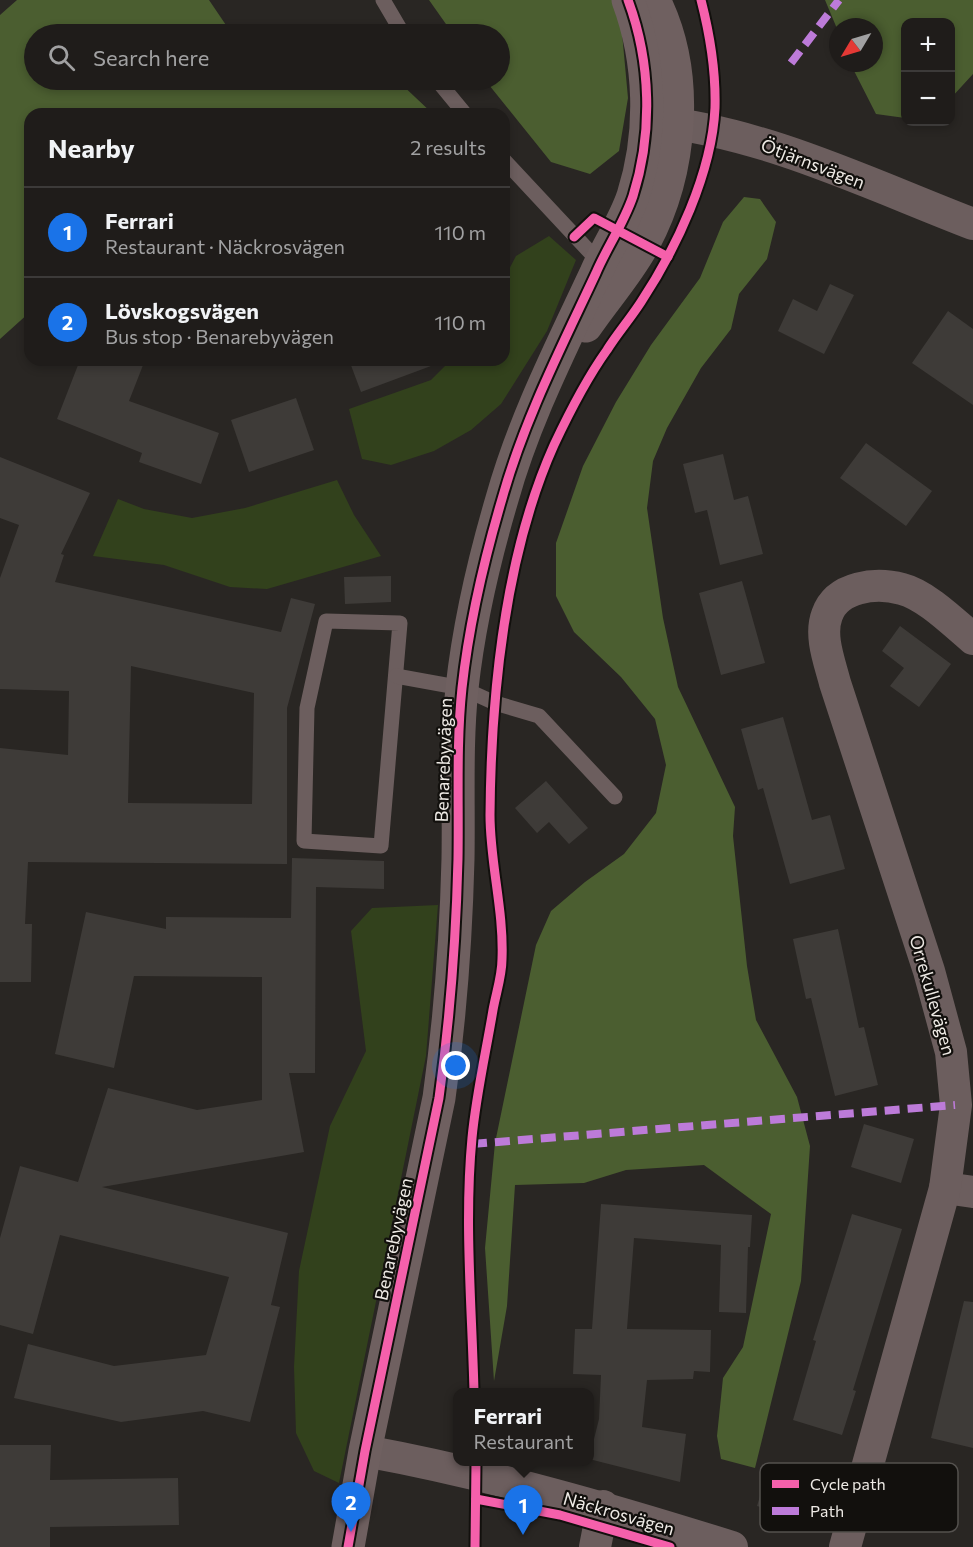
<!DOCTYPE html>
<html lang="en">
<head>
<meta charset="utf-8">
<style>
  :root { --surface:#1f1c1a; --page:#2c2927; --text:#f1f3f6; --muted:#a1a1a2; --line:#3c3a39; --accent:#1a73e8 }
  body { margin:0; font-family:Commissioner,sans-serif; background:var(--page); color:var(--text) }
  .controls { position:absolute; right:18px; top:18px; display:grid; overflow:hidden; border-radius:12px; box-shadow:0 3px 9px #0003 }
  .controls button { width:54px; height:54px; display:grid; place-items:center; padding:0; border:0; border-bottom:2px solid var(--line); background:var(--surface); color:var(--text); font:30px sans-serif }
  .compass { position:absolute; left:829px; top:18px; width:54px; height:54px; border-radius:50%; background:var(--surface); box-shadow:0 3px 9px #0003; rotate:232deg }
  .you { position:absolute; left:456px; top:1066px; width:21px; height:21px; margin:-15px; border:4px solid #fff; border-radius:50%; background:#1a73e8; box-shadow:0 0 0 9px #1a73e833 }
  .badge { display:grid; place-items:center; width:39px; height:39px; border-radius:50%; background:var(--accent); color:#fff; font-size:20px; font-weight:700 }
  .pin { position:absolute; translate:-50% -50px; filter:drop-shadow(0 2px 3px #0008) }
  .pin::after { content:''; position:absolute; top:32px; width:21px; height:18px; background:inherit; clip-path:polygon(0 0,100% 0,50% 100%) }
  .popup { position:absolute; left:453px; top:1388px; width:141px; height:78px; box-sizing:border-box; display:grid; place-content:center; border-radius:12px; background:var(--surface); filter:drop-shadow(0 2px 4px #0005); font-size:20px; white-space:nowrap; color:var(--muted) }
  .popup b { font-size:22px; color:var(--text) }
  .popup::after { content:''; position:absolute; left:50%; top:100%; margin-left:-12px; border:12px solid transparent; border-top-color:var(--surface) }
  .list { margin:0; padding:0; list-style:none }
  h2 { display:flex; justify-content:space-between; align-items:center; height:78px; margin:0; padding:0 24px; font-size:26px }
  h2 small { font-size:20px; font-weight:400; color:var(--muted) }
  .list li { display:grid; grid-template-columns:39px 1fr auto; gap:18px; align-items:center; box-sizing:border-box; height:90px; padding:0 24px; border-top:2px solid var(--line) }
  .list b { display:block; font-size:22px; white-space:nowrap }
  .list p { margin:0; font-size:20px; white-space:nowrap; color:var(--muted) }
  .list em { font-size:20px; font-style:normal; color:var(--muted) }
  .icon { flex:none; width:33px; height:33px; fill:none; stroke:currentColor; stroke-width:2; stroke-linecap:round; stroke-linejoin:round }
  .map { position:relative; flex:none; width:973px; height:1547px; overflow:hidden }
  .search { position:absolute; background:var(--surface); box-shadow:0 3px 9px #0003; left:24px; top:24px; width:486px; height:66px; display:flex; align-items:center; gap:15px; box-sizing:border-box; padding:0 21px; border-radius:33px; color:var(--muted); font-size:22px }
  .panel { position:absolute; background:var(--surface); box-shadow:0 3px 9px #0003; left:24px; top:108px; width:486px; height:258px; border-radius:18px }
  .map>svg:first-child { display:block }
</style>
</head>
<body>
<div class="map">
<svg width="973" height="1547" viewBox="0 0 973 1547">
  <rect width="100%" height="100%" fill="#292623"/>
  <!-- green -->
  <g fill="#32411c">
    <path d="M549 236 576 260 547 331 501 404 471 430 434 451 391 465 362 459 349 409 431 380 451 360H504V279L516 256Z"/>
    <path d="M337 480 354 515 381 556 267 589 230 587 164 565 93 556 118 499 144 509 192 518 245 508Z"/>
    <path d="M438 905 426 1056 339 1483 314 1471 296 1433 294 1367 299 1271 330 1126 366 1051 351 931 372 908Z"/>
  </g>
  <!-- forest -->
  <g fill="#4b5e30">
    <path d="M17 0H209L230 31 236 34H34V80H397L433 114H30V312L0 339V15Z"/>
    <path d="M429 0H619L628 98 619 151 590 174 551 162 485 80H500V34H453Z"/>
    <path d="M825 0H973V74L951 98 950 22H906L905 118 876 114 850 63H874V27H838V31Z"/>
    <path d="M744 197 760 199 776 222 767 259 739 294 731 329 701 368 667 428 653 461 647 508 663 618 678 687 735 807 733 836 747 966 756 1020 797 1097 810 1146 801 1281 755 1468 721 1459 717 1436 723 1378 743 1347 771 1214 704 1165 626 1170 584 1183 515 1185 507 1306 494 1381 485 1248 495 1143 536 945 551 911 585 882 624 854 656 813 666 765 655 719 621 677 574 632 556 596V543L583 466 616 402 651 345 700 278 723 222Z"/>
  </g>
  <!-- building -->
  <g fill="#3e3b38" fill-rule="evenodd">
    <path d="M830 284 854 295 824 354 778 331 793 299 817 311Z"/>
    <path d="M948 311 973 329V405L912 363Z"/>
    <path d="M80 360H145L129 401 219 433 201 484 139 462 142 453 57 419Z"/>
    <path d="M349 360H438L439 363 361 392Z"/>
    <path d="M296 398 314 450 249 472 231 420Z"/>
    <path d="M866 443 932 491 906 526 840 478Z"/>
    <path d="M723 454 734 500 748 496 763 554 720 565 707 510 695 513 683 464Z"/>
    <path d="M0 457 90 493 61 554 64 555 55 582 281 632 291 598 315 604 287 708V864L28 862 25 924H32L31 982H0V748L68 755 69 691 0 689V578L19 525 0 518ZM131 666 254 693 252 804 128 803Z"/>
    <path d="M391 576V602L345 604 344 577Z"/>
    <path d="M742 581 765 663 721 675 699 593Z"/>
    <path d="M900 626 951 664 919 707 890 686 904 668 882 651Z"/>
    <path d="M783 717 812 820 830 815 845 869 790 884 763 788 758 790 741 729Z"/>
    <path d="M546 781 588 828 569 844 549 822 537 833 515 808Z"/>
    <path d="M292 858 384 861V889L316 887 315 1073H289L304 1152 102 1187 288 1233 271 1305 280 1307 250 1422 203 1411 121 1422 14 1398 28 1344 114 1366 206 1355 229 1277 60 1235 33 1334 0 1325V1238L20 1166 78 1182 108 1088 197 1110 262 1100V977L134 976 114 1068 55 1054 86 912 166 929V917L291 918Z"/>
    <path d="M838 929 859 1028 864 1027 878 1085 835 1096 811 998 806 999 793 939Z"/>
    <path d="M864 1124 914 1139 901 1183 851 1167Z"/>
    <path d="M601 1204 752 1215 750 1247H748L746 1313 719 1312 721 1245 634 1238 627 1329 711 1330 710 1372 694 1371 693 1379 647 1380 642 1427 686 1434 680 1482 589 1459 599 1419 601 1375 573 1374 575 1329H592Z"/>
    <path d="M852 1214 902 1229 853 1390 856 1391 842 1435 793 1420 816 1341 813 1340Z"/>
    <path d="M964 1301 973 1302V1448L931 1438Z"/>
    <path d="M0 1445H51L50 1480 178 1478 179 1525 50 1527V1547H0Z"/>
    <path d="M770 1463 820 1478 807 1521 757 1506Z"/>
  </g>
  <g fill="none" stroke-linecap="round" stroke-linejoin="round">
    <!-- lane -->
    <g stroke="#6c5e5e" stroke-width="15">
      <path d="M383 0 403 34"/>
      <path d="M437 80 465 114"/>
      <path d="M504 160 602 265"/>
      <path d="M326 621 400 623 381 846 304 841 307 708Z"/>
      <path d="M396 676 462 688 495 703 539 716 615 797"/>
    </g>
    <!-- street -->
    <g stroke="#6c5e5e" stroke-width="32">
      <path d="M652 121C764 132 869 184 973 224"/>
      <path d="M945 1188 973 1192"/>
      <path d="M365 1451C490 1474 611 1509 732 1547"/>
      <path d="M595 1547 603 1506"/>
      <path d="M845 1547 945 1188 956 1105 951 1052 929 971 835 683C830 663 819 636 827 615 837 586 876 582 902 589 926 595 954 623 973 639"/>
    </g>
    <!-- secondary -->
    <g stroke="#6f6060" stroke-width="33">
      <path d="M586 326C605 298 628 273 644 243 682 172 691 74 654 0"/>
      <path d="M348 1547 365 1451 439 1098C450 1019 456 939 458 859 459 802 456 745 462 688 469 624 484 560 502 499 524 420 562 346 596 273 607 247 624 223 633 196 653 133 651 62 628 0"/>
    </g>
    <!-- quiet -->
    <g stroke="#bd7bd9" stroke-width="8" stroke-dasharray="15 8" stroke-linecap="butt">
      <path d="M791 63 839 0"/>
      <path d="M472 1144 955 1105"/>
    </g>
    <defs>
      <g id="cycleway">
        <path d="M574 237 594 218 668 257"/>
        <path d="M474 1392C472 1308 464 1222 472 1138 476 1095 486 1052 493 1010 496 993 502 976 502 959 504 911 490 863 490 815 491 696 505 554 554 445 569 413 587 378 607 350 617 334 630 319 641 302 676 249 712 173 715 108 716 71 710 35 701 0"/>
        <path d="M476 1499 560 1515 670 1547"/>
        <path d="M348 1547 365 1451 439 1098C450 1019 456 939 458 859 459 802 456 745 462 688 469 624 484 560 502 499 524 420 562 346 596 273 607 247 624 223 633 196 653 133 651 62 628 0"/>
        <path d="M475 1547 476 1462"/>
      </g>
    </defs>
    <!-- cycleway casing -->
    <use href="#cycleway" stroke="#12100d" stroke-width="13"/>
    <!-- cycleway -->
    <use href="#cycleway" stroke="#f560ab" stroke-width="9"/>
  </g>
  <g text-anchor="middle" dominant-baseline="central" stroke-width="4.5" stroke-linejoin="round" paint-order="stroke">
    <!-- street labels -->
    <g font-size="18" fill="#eeeae5" stroke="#12100d">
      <text transform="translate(813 163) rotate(21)">Ötjärnsvägen</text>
      <text transform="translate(443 760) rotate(-88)">Benarebyvägen</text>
      <text transform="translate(933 995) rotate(74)">Orrekullevägen</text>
      <text transform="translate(393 1239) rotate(-78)">Benarebyvägen</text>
      <text transform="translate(619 1513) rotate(16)">Näckrosvägen</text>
    </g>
  </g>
  <!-- legend -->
  <rect x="760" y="1463" width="198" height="69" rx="9" fill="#12100d" stroke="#54514e" stroke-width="1.5"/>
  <rect x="772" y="1480" width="27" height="8" fill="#f560ab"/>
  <rect x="772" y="1507" width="27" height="8" fill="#bd7bd9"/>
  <g font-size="16" fill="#eeeae5">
    <text x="810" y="1490">Cycle path</text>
    <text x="810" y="1517">Path</text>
  </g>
</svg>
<div class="controls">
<button>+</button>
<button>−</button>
</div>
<svg class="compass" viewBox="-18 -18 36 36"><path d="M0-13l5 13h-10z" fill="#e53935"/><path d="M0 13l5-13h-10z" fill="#a1a1a2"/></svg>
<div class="you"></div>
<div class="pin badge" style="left:523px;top:1535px">1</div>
<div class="popup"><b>Ferrari</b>Restaurant</div>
<div class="pin badge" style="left:351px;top:1532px">2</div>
<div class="search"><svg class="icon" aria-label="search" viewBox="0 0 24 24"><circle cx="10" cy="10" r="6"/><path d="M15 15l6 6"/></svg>Search here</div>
<section class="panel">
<h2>Nearby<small>2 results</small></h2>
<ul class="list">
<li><span class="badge">1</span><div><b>Ferrari</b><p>Restaurant · Näckrosvägen</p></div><em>110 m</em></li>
<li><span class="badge">2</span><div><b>Lövskogsvägen</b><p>Bus stop · Benarebyvägen</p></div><em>110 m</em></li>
</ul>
</section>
</div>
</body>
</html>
